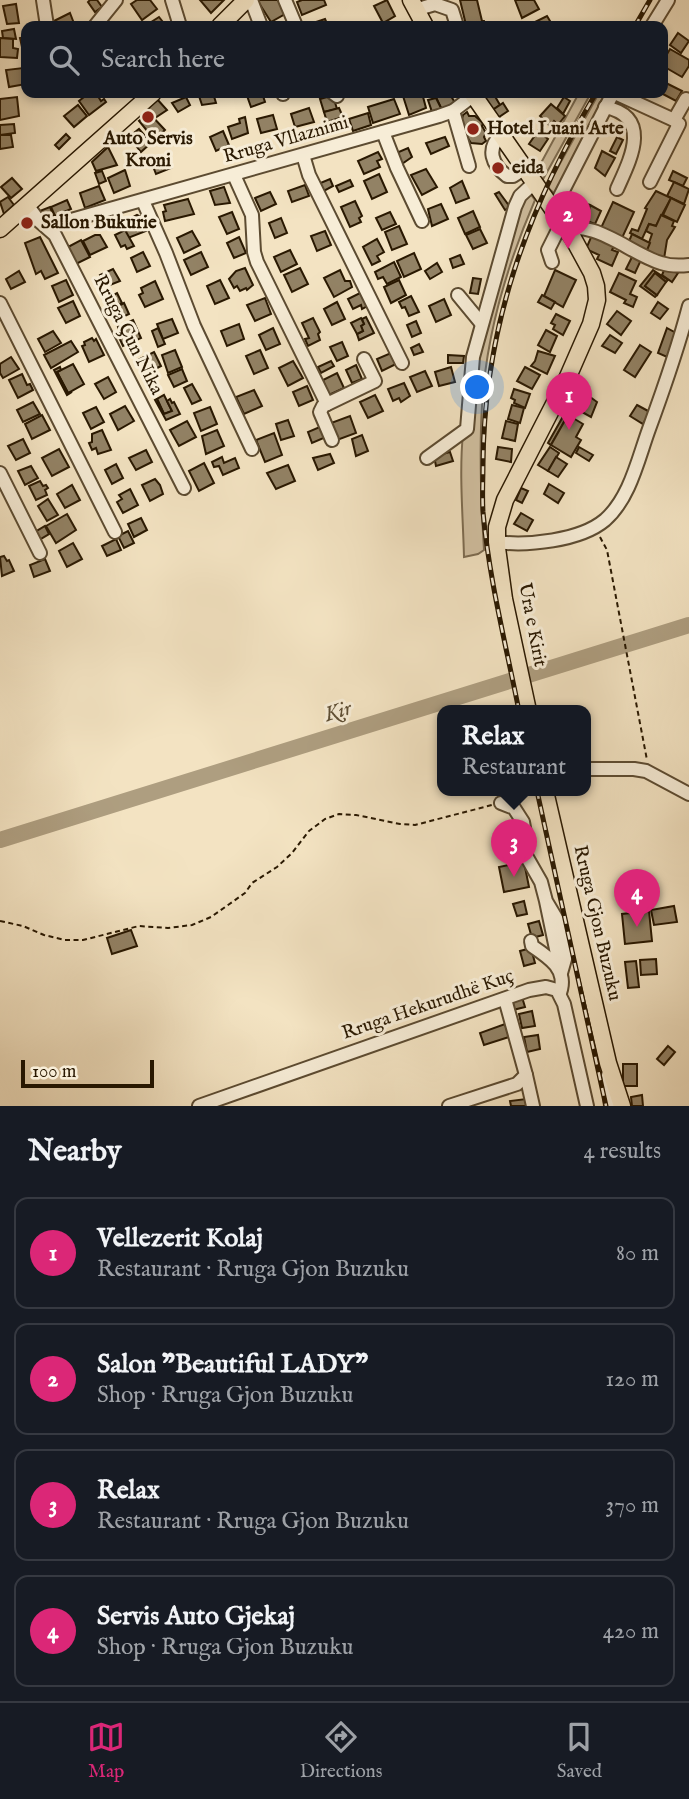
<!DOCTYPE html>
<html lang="en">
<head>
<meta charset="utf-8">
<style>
  :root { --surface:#171b24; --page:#242831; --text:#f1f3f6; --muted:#9ea1a6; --line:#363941; --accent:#db2777 }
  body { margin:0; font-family:"IM FELL English",serif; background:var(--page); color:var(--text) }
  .scale { position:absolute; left:21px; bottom:18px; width:133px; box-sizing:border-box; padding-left:7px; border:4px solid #291801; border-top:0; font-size:19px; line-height:24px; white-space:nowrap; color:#291801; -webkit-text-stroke:5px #f7edd7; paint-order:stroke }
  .you { position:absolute; left:478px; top:388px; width:24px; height:24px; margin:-18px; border:5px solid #fff; border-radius:50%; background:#1a73e8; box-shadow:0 0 0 10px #1a73e833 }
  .badge { display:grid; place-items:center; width:46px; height:46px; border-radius:50%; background:var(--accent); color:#fff; font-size:23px; font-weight:700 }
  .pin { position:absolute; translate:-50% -58px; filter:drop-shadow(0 2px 4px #0008) }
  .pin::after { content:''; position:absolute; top:37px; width:24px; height:21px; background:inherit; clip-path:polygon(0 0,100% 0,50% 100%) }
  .popup { position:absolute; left:437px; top:705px; width:154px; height:91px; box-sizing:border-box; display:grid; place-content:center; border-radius:14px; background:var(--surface); filter:drop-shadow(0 2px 5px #0005); font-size:23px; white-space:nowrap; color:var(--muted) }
  .popup b { font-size:26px; color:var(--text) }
  .popup::after { content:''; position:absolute; left:50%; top:100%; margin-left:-14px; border:14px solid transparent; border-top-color:var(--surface) }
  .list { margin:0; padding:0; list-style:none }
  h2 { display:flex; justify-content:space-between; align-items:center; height:91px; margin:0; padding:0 28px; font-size:30px }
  h2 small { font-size:23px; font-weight:400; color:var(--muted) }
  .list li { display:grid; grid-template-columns:46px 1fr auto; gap:21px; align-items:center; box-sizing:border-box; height:112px; margin:0 14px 14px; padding:0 14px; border:2px solid var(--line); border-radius:14px }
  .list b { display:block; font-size:26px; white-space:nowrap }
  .list p { margin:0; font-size:23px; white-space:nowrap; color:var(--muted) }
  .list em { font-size:23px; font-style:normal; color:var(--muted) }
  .icon { flex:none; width:38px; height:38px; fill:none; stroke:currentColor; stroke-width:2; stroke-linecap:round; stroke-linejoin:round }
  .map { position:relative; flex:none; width:689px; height:1106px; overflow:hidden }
  .search { position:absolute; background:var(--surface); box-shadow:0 4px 10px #0003; left:21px; right:21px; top:21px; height:77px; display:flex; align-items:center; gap:18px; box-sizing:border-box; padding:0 24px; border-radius:14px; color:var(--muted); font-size:26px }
  .sheet { height:595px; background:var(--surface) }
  nav { display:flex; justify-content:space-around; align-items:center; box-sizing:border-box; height:98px; border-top:2px solid var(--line); background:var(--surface); font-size:19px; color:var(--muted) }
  nav a { display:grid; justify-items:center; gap:4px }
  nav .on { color:var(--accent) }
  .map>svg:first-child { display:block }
</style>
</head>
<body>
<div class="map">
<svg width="689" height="1106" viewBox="0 0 689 1106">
  <rect width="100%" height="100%" fill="#f3e3c2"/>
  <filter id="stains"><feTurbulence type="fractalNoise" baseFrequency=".00286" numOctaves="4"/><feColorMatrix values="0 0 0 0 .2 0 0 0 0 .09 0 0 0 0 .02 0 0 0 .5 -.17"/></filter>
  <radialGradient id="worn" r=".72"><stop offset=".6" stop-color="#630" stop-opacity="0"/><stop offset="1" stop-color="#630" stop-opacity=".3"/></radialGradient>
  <!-- green -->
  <g fill="#d1c0a1" stroke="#7d6c51" stroke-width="2">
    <path d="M579 93H591L542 181 535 174Z"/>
    <path d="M599 93H609L555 194 547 187Z"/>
    <path d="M528 191 535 200C507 265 486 336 482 406 479 454 481 502 484 550L478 554 464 557C463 516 459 474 463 433 473 351 496 267 528 191Z"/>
  </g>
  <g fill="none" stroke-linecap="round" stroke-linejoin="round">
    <!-- river -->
    <path stroke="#ae9e80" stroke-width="16" d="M0 840 689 625"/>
  </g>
  <!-- building -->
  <g fill="#928265" stroke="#291801" stroke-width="2">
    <path d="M90 0H97L102 7 95 12 88 2Z"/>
    <path d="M137 0H150L157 9 142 20 131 4Z"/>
    <path d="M200 0H224L211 13Z"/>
    <path d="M257 0H278L285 14 271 22Z"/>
    <path d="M302 0H324L326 5 302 15 297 2Z"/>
    <path d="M387 0 395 16 383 23 374 6Z"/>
    <path d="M460 0H477L482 21H484L485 26 466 25Z"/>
    <path d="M515 0H534L539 9 522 18Z"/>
    <path d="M16 4 19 23 7 24 3 6Z"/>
    <path d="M70 13 75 26 56 24 54 21Z"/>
    <path d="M547 16 553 26H537L535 22Z"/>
    <path d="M159 17 166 26H145Z"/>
    <path d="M325 19 328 26H307V25Z"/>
    <path d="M14 29 16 39 3 38 2 31Z"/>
    <path d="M678 33 689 41 681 53 670 45Z"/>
    <path d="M26 37V55L24 56 20 38Z"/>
    <path d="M0 38 13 39V48L18 49 17 58 0 57Z"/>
    <path d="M670 49 689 60V66L682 77 663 66V61Z"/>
    <path d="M23 68 26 84 9 87 6 70Z"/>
    <path d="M666 83 682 91 676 101 661 93H663Z"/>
    <path d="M89 93H96L101 101 104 99 106 102 89 115 79 101Z"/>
    <path d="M198 93H213L216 103 202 105Z"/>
    <path d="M246 93H262L265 102 251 107Z"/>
    <path d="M413 93H422L426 108 409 115 403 96Z"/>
    <path d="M434 93H449L454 101 452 107 443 112Z"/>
    <path d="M480 93H493L500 105 491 111Z"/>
    <path d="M17 97 19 116 0 120V99Z"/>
    <path d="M186 97 190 105 178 112 172 103Z"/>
    <path d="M327 97 334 99 337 109 324 112 320 99Z"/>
    <path d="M564 97 570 101 563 114 557 108Z"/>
    <path d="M436 98 443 112 433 115 428 100Z"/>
    <path d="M157 99 167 110 155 118 146 108Z"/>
    <path d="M394 99 400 114 373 123 368 107Z"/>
    <path d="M503 103 508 111 496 119 491 111Z"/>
    <path d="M551 104 565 116 558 125 554 121 550 126 540 116Z"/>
    <path d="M78 105 87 116 74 127 64 116Z"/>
    <path d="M309 108 314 122 295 127 291 114Z"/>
    <path d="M339 108 343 117 327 122 324 112Z"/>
    <path d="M467 112 469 116H475L483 123 482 126 486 133 484 137 486 141 482 144 471 143 460 126 463 115Z"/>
    <path d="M149 113 165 130 157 137 155 135 152 137 139 121Z"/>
    <path d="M368 113 371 125 353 131 349 119Z"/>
    <path d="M273 115 277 129 261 133 257 119Z"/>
    <path d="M245 117 248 133 232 139 228 127 240 123 239 119Z"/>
    <path d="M14 124 15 133 0 135V125Z"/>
    <path d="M139 129 151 143 141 152 129 137Z"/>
    <path d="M223 131 229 145 216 151 210 137Z"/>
    <path d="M538 131 548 139 540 151 529 144Z"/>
    <path d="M66 134 70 138 59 149 55 145Z"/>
    <path d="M0 135H11L13 147 0 149Z"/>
    <path d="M445 137 449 146 431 154 426 143Z"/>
    <path d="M617 137 623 140 616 154 610 151Z"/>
    <path d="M108 147 117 165 96 171 92 162Z"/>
    <path d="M408 148 412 157 399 166 394 154Z"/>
    <path d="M602 151 615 158 605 176 595 168Z"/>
    <path d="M378 152 382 159 377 161 380 167 364 174 358 161Z"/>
    <path d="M166 156 171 168 156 174 151 161Z"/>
    <path d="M426 169 437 187 422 195 411 175Z"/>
    <path d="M125 170 130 186 114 193 108 178Z"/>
    <path d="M102 171 106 181 99 184 95 173Z"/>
    <path d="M673 171 687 178 683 186 669 180Z"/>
    <path d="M379 174 387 192 372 199 364 181Z"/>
    <path d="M12 178 22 189 11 198 1 187Z"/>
    <path d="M330 179 333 186 322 192 318 184Z"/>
    <path d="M350 180 353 186 339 192 336 186Z"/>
    <path d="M462 181 469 198 456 203 450 188Z"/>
    <path d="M674 182 689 189 684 204 667 196Z"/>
    <path d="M305 185 309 196 292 202 288 191Z"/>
    <path d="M99 186 105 200 85 208 80 193Z"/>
    <path d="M224 187 230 203 215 205 210 191Z"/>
    <path d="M656 191 671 198 656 226 649 224 642 239 630 233 632 229 638 231 647 209 645 208Z"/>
    <path d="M270 192 276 204 261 211 255 198Z"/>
    <path d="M499 192 510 207 505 210 495 194Z"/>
    <path d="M8 197 14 205 4 214 0 202Z"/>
    <path d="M569 197 590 205 588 213 583 211 580 217 564 210Z"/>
    <path d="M671 198 685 205 677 222 663 215Z"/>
    <path d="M188 199 194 214 165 221 163 212 166 211 164 205Z"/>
    <path d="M67 200 71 209 55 216 51 207Z"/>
    <path d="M355 201 362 216 359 218 361 222 350 227 341 207Z"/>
    <path d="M613 202 634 212 622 238 601 228Z"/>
    <path d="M441 204 448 219 432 226 428 209Z"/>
    <path d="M590 205 601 211 595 224 587 221Z"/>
    <path d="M50 207 56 223 41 221 37 212Z"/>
    <path d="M473 211 480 227 465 234 458 218Z"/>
    <path d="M232 212 239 229 227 234 219 217Z"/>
    <path d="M390 212 396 224 382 230 376 218Z"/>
    <path d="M137 215 141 217 146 231 128 238 122 223Z"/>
    <path d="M661 215 674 221 672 226 675 227 667 240 664 259 645 254 652 234 646 231 649 224 656 226Z"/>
    <path d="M281 218 287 233 275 238 269 223Z"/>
    <path d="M399 226 407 244 392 250 385 232Z"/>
    <path d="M480 229 487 243 473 249 466 235Z"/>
    <path d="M125 230 134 246 127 249 125 245 121 247 115 235Z"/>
    <path d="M192 231 200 245 184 253 177 238Z"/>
    <path d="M325 231 331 245 317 251 311 236Z"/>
    <path d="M632 234 650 243 645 255 627 246Z"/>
    <path d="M95 235H100L107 247 90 255 83 241Z"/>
    <path d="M592 235 614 246 612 250 618 252 612 266 597 259 599 255 586 249Z"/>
    <path d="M40 237 58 273 45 279 41 271 36 274 25 243Z"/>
    <path d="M239 237 246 253 234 258 227 243Z"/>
    <path d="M377 239 384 252 377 256 380 261 372 265 363 247Z"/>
    <path d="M81 240 90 257 76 264 68 247Z"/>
    <path d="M290 250 297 264 281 272 274 257Z"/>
    <path d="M143 252 150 266 137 272 131 258Z"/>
    <path d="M201 252 208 267 191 275 184 260Z"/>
    <path d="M414 253 421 269 404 277 397 261Z"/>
    <path d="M460 255 464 264 453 268 450 259Z"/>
    <path d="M633 255 641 260 635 273 626 269Z"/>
    <path d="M394 262 401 277 387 284 383 277 378 279 375 272Z"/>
    <path d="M437 263 442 272 430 279 425 271Z"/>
    <path d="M245 268 253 285 247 290 246 288 240 291 237 286 234 288 229 279 236 271Z"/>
    <path d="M300 268 308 284 292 292 284 275Z"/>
    <path d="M665 268 678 273 672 282 662 275Z"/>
    <path d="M113 269 120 281 105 287 100 275Z"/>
    <path d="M340 270 345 281H350L352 287 334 297 324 278Z"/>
    <path d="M555 270 576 280 563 307 544 296Z"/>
    <path d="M653 270 668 280 666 282 655 273 645 286 657 295 655 297 640 286Z"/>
    <path d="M19 271 25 282 11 289 6 279Z"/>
    <path d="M619 273 636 281 630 294 637 297 633 307 624 303 626 300 610 292Z"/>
    <path d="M655 273 666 282 657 295 645 286Z"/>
    <path d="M473 278 481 279 478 294 470 293Z"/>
    <path d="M66 280 73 295 59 302 52 286Z"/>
    <path d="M220 280 229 298 215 304 207 286Z"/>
    <path d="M399 280 406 295 391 303 384 287Z"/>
    <path d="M155 281 163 299 145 307 139 295 143 293 141 288Z"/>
    <path d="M364 291 371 304 362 309 361 305 353 309 348 299Z"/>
    <path d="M117 293 122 303 109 310 104 300Z"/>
    <path d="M542 295 555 302 551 309 538 302Z"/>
    <path d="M411 296 419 312 409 316 405 307 402 308 399 302Z"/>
    <path d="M265 298 271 314 255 321 247 305Z"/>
    <path d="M444 299 451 315 436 322 429 306Z"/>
    <path d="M73 301 80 316 66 323 58 308Z"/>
    <path d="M337 302 345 319 332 325 324 309Z"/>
    <path d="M658 302 668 309 660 319 651 313Z"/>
    <path d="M124 303 129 314 114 321 109 311Z"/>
    <path d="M617 311 631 321 621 335 607 324Z"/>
    <path d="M556 314 570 321 563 335 553 329 555 325 551 323Z"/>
    <path d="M366 317 374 333 359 340 357 334 363 331 361 326 364 324 362 319Z"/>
    <path d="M313 318 320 332 318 334 320 340 308 346 305 339 309 338 302 323Z"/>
    <path d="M361 318 364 324 361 326 363 331 357 334 351 323Z"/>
    <path d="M172 319 178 333 163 339 157 324Z"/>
    <path d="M133 320 141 338 123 346 117 333 120 332 118 327Z"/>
    <path d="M416 321 421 333 412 337 407 325Z"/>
    <path d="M239 324 244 339 227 346 221 331Z"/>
    <path d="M158 328 165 344 158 347 152 331Z"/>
    <path d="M273 328 280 344 266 350 259 335Z"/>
    <path d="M667 328 676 333 667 357 658 353Z"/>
    <path d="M546 330 557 336 550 352 538 345Z"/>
    <path d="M53 331 61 343 45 352 38 339Z"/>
    <path d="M610 335 622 343 615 353 602 346Z"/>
    <path d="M92 338 94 341 96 339 104 355 89 362 82 346 85 345 84 342Z"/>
    <path d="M71 341 78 352 51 368 44 355Z"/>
    <path d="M342 342 348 356 337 361 330 347Z"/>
    <path d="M419 344 423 352 414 355 411 348Z"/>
    <path d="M640 345 651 352 635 377 624 370Z"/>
    <path d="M175 350 182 367 168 373 162 355Z"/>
    <path d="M260 350 268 368 254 374 246 356Z"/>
    <path d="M538 351 555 356 547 374 531 366 535 361Z"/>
    <path d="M154 352 161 366 146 374 138 360Z"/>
    <path d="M391 353 396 364 382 371 377 359Z"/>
    <path d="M448 355 464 356 463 363H448Z"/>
    <path d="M11 357 19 369 3 378 0 373V364Z"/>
    <path d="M293 361 303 378 288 386 279 368Z"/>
    <path d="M331 361 334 366 321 373 318 367Z"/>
    <path d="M73 364 84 384 68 393 57 372Z"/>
    <path d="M356 365 362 379 352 383 346 370Z"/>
    <path d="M60 367 61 370 57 372 68 393 72 392 67 395 54 370Z"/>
    <path d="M451 367 455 382 439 386 435 372Z"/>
    <path d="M525 367 540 375 532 389 517 381Z"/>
    <path d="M182 369 187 381 174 387 168 375Z"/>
    <path d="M425 371 432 386 417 392 410 377Z"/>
    <path d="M337 373 344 388 329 395 323 380Z"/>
    <path d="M22 374 27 385 30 384 33 390 18 398 9 380Z"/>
    <path d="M108 377 116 392 104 399 95 384Z"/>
    <path d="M404 383 410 396 401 402 399 398 393 401 388 389Z"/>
    <path d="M192 384 201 400 192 404 184 388Z"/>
    <path d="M307 386 313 400 299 406 293 392Z"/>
    <path d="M514 389 530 394 525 408 514 403 515 400 511 398Z"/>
    <path d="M254 390 262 406 244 414 236 397Z"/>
    <path d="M582 391 597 402 591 417 571 406Z"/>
    <path d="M164 395 172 411 164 414 157 399Z"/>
    <path d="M375 395 383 411 368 418 360 402Z"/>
    <path d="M157 399 164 414 172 411 167 401 170 399 172 403 174 402 180 414 166 420 155 400Z"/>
    <path d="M33 402 40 414 23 422 17 410Z"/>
    <path d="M512 405 524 408 520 423 508 419Z"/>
    <path d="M637 405 650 412 643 424 630 416Z"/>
    <path d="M125 406 134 421 118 430 110 414Z"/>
    <path d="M96 407 104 422 91 429 83 413Z"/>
    <path d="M210 407 217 424 201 431 194 413Z"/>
    <path d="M565 413 568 415 551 445 548 443Z"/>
    <path d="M42 415 50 430 32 439 25 424Z"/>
    <path d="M568 415 583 424 576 437 581 440 571 457 551 445Z"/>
    <path d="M350 416 356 433 337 440 331 423Z"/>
    <path d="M288 420 294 436 281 440 276 424Z"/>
    <path d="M187 421 196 437 179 446 170 430Z"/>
    <path d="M506 421 518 424 515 441 502 438Z"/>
    <path d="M322 426 326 437 312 443 308 432Z"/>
    <path d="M102 430 111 450 98 454 96 448 92 450 89 443 92 442V434Z"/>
    <path d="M217 430 224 446 206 454 202 436Z"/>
    <path d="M274 433 282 455 265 462 256 440Z"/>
    <path d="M362 435 368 451 356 456 352 439Z"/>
    <path d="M23 439 30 453 16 460 8 446Z"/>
    <path d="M498 447 512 449 511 462 496 459Z"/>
    <path d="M550 447 559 453 548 471 538 465Z"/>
    <path d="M579 447 593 455 589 461 576 453Z"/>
    <path d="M59 449 69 467 52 476 42 458Z"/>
    <path d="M146 450 152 462 136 470 129 458Z"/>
    <path d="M450 452 453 461 436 466 434 456Z"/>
    <path d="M330 454 334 463 318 470 313 458Z"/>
    <path d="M222 457 224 463 235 458 239 468 223 475 219 466 214 467 212 462Z"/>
    <path d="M556 457 567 464 558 477 548 471Z"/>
    <path d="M204 463 214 483 199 491 189 471Z"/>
    <path d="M116 464 123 478 112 484 105 470Z"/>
    <path d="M288 465 295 481 276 489 267 473Z"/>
    <path d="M31 466 38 478 25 485 18 471Z"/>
    <path d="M155 479 160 485 163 494 150 501 142 485Z"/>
    <path d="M40 481 43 486 46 485 48 488 45 490 47 495 36 500 29 486Z"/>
    <path d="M549 484 564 493 558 503 544 494Z"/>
    <path d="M72 485 80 500 65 508 57 494Z"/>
    <path d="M521 488 528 491 522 503 516 500Z"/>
    <path d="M130 489 138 505 123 513 117 502 122 499 119 495Z"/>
    <path d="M48 499 58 515 47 521 38 506Z"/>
    <path d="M521 513 533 520 527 531 514 524Z"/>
    <path d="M67 514 76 530 56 543 46 526Z"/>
    <path d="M141 518 147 530 134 537 128 524Z"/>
    <path d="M45 526 49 534 39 540 35 532Z"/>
    <path d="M128 531 134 543 124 548 118 536Z"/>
    <path d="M116 539 121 550 107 556 102 546Z"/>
    <path d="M73 543 82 559 67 567 59 551Z"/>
    <path d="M4 556 7 561 9 560 14 571 2 576 0 557Z"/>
    <path d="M45 559 50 571 34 577 30 565Z"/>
    <path d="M524 862 529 887 504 892 499 867Z"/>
    <path d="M524 901 527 914 517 916 513 904Z"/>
    <path d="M674 906 677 922 654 925 651 910Z"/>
    <path d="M649 911 652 941 625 944 622 914Z"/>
    <path d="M539 921 543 935 532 938 528 924Z"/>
    <path d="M131 930 137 946 112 954 107 938Z"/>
    <path d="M531 948 535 963 524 966 520 951Z"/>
    <path d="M656 959 657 974 641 975 640 960Z"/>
    <path d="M636 961 639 987 628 988 625 962Z"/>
    <path d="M522 997 525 1007 513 1010 510 1001Z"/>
    <path d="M532 1011 535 1026 522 1028 519 1014Z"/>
    <path d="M505 1024 509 1037 484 1045 480 1033Z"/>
    <path d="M538 1035 540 1049 527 1052 524 1037Z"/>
    <path d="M668 1046 675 1052 664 1065 657 1059Z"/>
    <rect x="623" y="1064" width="14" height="22"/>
    <path d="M642 1095 643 1106H632L631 1097Z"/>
    <path d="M526 1099 527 1106H511L510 1101Z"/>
  </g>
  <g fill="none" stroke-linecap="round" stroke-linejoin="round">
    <defs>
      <g id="minor">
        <path d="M43 0 47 26"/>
        <path d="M172 0 180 26"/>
        <path d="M251 0 261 26"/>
        <path d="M285 0 296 26"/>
        <path d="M415 10 435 4 452 10 457 26"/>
        <path d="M95 26 116 0"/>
        <path d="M652 26 668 0"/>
        <path d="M283 93V94"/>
        <path d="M333 93 337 96"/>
        <path d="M615 93 674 120 679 124 650 182"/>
        <path d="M605 107C653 117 630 160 617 189"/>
        <path d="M453 111 469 166"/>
        <path d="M674 120 686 99"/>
        <path d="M383 132 397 168 422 221"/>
        <path d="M501 135C486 149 492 165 507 176H513L524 169"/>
        <path d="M303 155 309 175 402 363"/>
        <path d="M234 175 252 215 254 252 257 262 327 404"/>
        <path d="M143 201 166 253 194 326 252 449"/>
        <path d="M28 206 39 221 55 235 184 488"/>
        <path d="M553 210 613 93"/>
        <path d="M49 229 57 224 439 116 453 111 474 95"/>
        <path d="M552 262 548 250 557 232C593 216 628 253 661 263 670 266 680 266 689 265"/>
        <path d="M458 295 481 323"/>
        <path d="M0 303 115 532"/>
        <path d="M332 440 320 412 323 406 375 381 364 359"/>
        <path d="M427 458 467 429 473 357 515 207 520 196 534 183"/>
        <path d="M0 473 40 553"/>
        <path d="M496 542C527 546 580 541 605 520 630 498 638 459 649 429 664 388 678 348 689 306"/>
        <path d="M586 769H634L646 771 689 794"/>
        <path d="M501 803 514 808 523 822 526 839 525 854 541 882 546 901 565 933 567 952 561 973 546 901"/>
        <path d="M531 941 532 946C550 958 568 970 560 993"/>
        <path d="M526 1075 533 1106"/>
        <path d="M608 1075 611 1106"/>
        <path d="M199 1106 529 990 546 987 557 990 564 1004 587 1106"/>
        <path d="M449 1106 517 1084 526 1075 505 999"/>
      </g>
      <g id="major">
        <path d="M411 0 425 26"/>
        <path d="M220 26 246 0"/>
        <path d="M472 93 573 238 592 273 596 286 597 300 591 324 567 379 505 500 497 527V548L504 599 528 711"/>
        <path d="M0 229 153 93"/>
        <path d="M545 791 608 1063 622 1106"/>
      </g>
    </defs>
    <!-- minor casing -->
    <use href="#minor" stroke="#5c4b31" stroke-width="16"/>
    <!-- major casing -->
    <use href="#major" stroke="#291801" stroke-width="19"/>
    <!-- path -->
    <g stroke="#291801" stroke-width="2" stroke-dasharray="5 3.5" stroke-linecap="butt">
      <path d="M600 537 607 550 647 760"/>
      <path d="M0 921 23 926 44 935 65 940H83L139 926 168 928 192 925 211 917 245 893 252 883 277 867 292 853 309 831 325 819 339 814 356 815 400 824 415 825 492 805"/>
    </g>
    <!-- minor -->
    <use href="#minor" stroke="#f7edd7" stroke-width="12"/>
    <!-- major -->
    <use href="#major" stroke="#f3e3c2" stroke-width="16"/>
    <defs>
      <g id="rail">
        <path d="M635 26 650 0"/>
        <path d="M519 711C506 645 489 579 483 512 482 496 483 480 483 464 484 327 527 210 596 93"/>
        <path d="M537 791 606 1106"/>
      </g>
    </defs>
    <!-- rail casing -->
    <use href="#rail" stroke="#291801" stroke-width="5"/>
    <!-- rail -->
    <use href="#rail" stroke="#f7edd7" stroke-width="2.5" stroke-dasharray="8" stroke-linecap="butt"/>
  </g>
  <!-- markers -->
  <g fill="#8f2418" stroke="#f7edd7" stroke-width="2.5">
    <circle cx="148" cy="117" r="7"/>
    <circle cx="473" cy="129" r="7"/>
    <circle cx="498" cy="168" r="7"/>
    <circle cx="27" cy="223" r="7"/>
  </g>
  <g text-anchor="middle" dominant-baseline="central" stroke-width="6" stroke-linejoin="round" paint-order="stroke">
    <!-- poi labels -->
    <g font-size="19" font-weight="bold" fill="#291801" stroke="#f7edd7" text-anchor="start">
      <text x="487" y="129">Hotel Luani Arte</text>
      <text x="148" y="139" text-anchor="middle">Auto Servis<tspan x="148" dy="22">Kroni</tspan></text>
      <text x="512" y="168">eida</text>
      <text x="41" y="223">Sallon Bukurie</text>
    </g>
    <!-- street labels -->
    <g font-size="19" fill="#291801" stroke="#f7edd7">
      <text transform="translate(286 140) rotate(-16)">Rruga Vllaznimi</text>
      <text transform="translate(128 335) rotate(63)">Rruga Çun Nika</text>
      <text transform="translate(532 625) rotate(79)">Ura e Kirit</text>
      <text transform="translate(597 923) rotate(77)">Rruga Gjon Buzuku</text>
      <text transform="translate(428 1005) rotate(-19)">Rruga Hekurudhë Kuç</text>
    </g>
    <!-- water labels -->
    <g font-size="21" font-style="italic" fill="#5e4e34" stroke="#f7edd7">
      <text transform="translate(338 712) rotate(-17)">Kir</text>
    </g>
  </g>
  <rect width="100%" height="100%" filter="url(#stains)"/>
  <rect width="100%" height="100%" fill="url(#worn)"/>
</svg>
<div class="scale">100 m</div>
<div class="you"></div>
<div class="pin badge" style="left:569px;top:430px">1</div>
<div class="pin badge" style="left:568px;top:249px">2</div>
<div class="pin badge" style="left:514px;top:877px">3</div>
<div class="popup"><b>Relax</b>Restaurant</div>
<div class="pin badge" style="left:637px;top:927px">4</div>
<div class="search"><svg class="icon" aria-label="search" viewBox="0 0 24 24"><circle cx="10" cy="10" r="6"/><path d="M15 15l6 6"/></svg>Search here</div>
</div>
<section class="sheet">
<h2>Nearby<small>4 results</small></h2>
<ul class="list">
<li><span class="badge">1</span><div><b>Vellezerit Kolaj</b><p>Restaurant · Rruga Gjon Buzuku</p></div><em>80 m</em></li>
<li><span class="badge">2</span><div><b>Salon &quot;Beautiful LADY&quot;</b><p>Shop · Rruga Gjon Buzuku</p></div><em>120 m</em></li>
<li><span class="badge">3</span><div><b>Relax</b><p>Restaurant · Rruga Gjon Buzuku</p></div><em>370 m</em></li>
<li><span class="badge">4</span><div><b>Servis Auto Gjekaj</b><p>Shop · Rruga Gjon Buzuku</p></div><em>420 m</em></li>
</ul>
</section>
<nav>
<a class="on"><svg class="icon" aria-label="map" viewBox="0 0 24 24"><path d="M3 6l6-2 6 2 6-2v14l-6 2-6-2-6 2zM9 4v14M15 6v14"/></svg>Map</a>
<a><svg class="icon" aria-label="directions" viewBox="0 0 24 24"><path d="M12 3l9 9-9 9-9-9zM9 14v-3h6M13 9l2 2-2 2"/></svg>Directions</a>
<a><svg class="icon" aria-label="saved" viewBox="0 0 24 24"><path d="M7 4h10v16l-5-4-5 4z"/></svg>Saved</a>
</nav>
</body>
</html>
